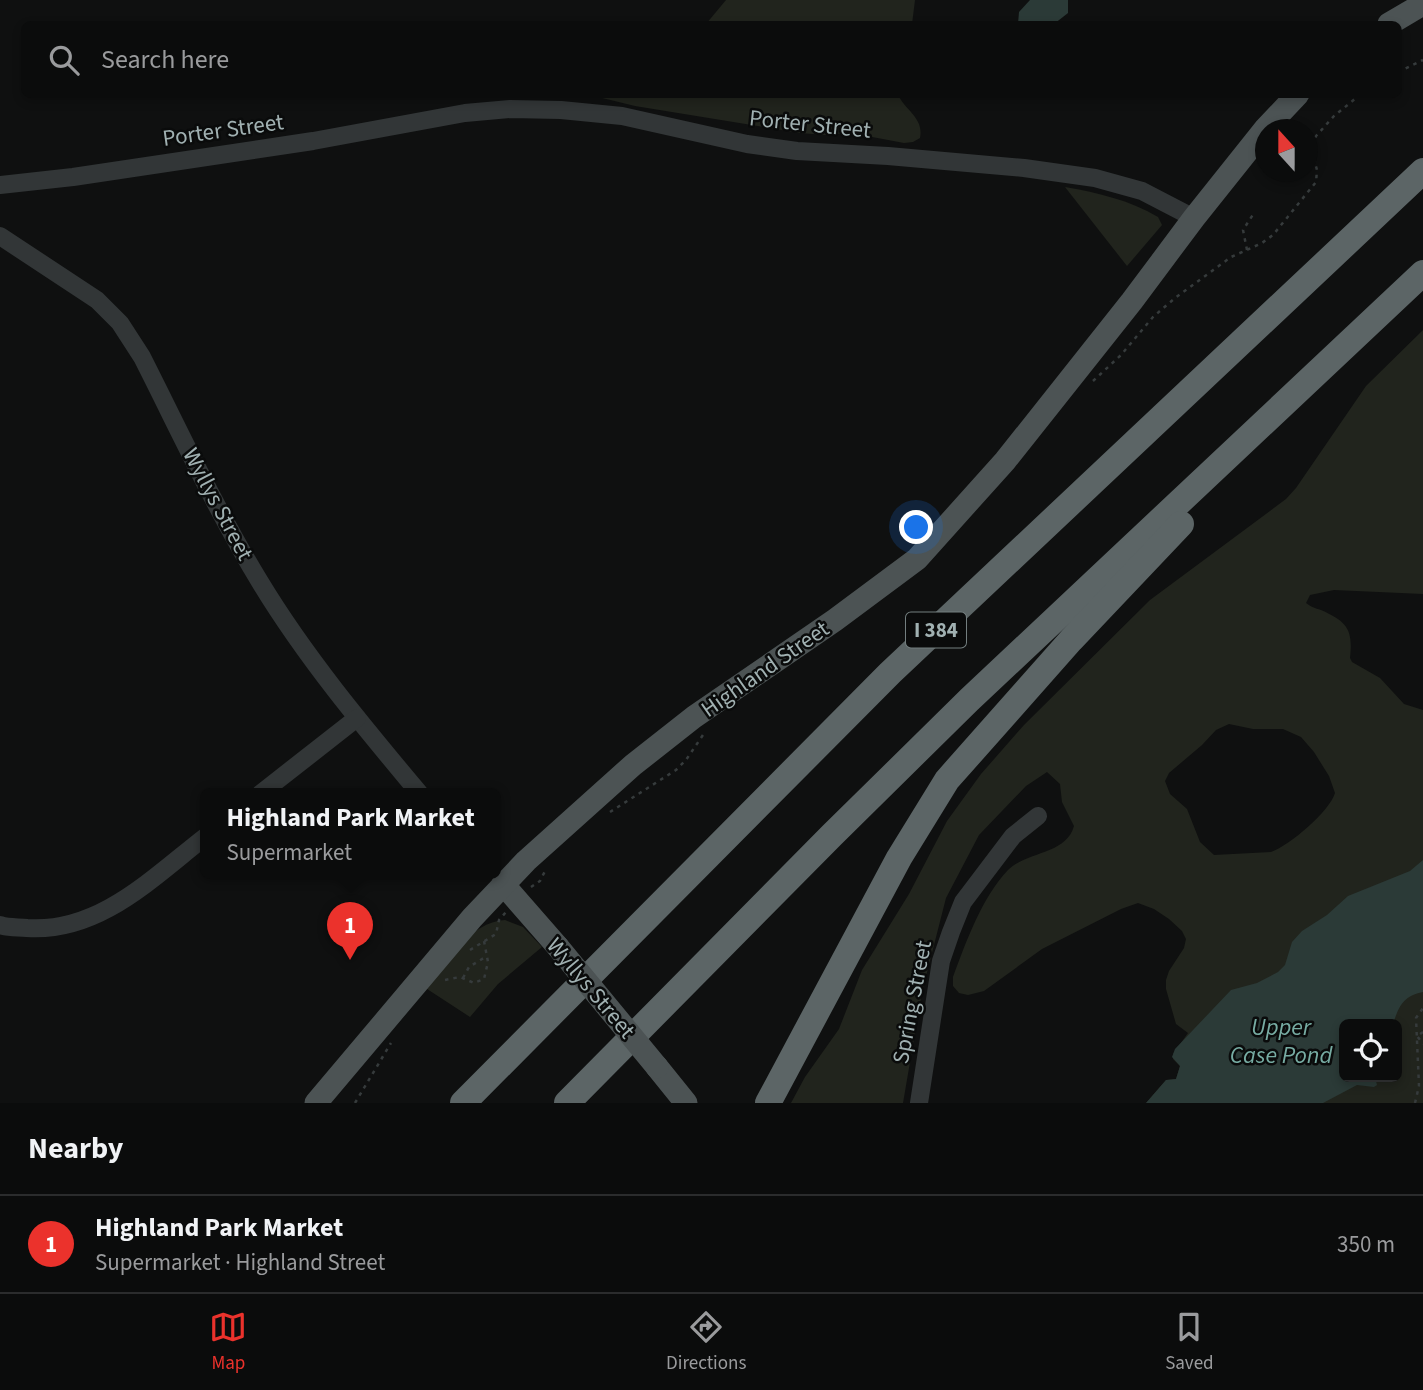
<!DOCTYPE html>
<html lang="en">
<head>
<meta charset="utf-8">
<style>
  :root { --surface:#0b0c0c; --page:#141515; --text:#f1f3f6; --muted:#9a9b9d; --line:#2b2c2d; --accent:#eb322c }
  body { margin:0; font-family:"Source Sans 3",sans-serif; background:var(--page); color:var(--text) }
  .controls { position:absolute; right:21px; bottom:21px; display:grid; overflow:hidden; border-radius:10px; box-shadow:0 4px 10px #0003 }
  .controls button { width:63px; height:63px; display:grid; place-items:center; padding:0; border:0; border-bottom:2px solid var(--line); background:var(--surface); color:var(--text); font:35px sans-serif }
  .compass { position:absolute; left:1255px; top:119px; width:63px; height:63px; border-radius:50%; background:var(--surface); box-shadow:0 4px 10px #0003; rotate:339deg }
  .you { position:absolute; left:917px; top:528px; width:24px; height:24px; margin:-18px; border:5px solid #fff; border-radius:50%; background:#1a73e8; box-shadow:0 0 0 10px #1a73e833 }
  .badge { display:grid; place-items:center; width:46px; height:46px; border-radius:50%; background:var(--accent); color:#fff; font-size:23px; font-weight:700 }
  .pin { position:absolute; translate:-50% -58px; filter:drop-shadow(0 2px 4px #0008) }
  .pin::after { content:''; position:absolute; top:37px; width:24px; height:21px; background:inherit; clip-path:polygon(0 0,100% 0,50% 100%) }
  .popup { position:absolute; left:200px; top:788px; width:301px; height:91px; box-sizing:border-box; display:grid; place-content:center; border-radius:10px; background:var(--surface); filter:drop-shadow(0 2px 5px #0005); font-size:23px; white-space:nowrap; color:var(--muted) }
  .popup b { font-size:26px; color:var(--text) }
  .popup::after { content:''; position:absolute; left:50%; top:100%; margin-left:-14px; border:14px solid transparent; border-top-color:var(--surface) }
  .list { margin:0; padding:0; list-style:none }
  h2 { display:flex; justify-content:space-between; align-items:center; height:91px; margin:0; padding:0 28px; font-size:30px }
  h2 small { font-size:23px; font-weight:400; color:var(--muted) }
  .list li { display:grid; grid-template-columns:46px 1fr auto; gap:21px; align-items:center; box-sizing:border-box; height:98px; padding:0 28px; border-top:2px solid var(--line) }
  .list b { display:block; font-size:26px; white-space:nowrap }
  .list p { margin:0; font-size:23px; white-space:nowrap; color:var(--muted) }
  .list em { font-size:23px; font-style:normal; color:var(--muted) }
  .icon { flex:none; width:38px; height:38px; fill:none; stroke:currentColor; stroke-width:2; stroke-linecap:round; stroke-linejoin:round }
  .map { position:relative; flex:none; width:1423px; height:1103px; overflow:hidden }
  .search { position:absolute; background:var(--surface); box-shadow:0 4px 10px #0003; left:21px; right:21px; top:21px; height:77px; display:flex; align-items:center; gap:18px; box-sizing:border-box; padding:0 24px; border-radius:10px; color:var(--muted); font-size:26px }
  .sheet { height:189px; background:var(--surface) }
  nav { display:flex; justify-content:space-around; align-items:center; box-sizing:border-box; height:98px; border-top:2px solid var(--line); background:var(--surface); font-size:19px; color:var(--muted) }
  nav a { display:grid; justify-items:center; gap:4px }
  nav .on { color:var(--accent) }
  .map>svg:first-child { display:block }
</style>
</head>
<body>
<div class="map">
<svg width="1423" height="1103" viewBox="0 0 1423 1103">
  <rect width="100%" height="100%" fill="#0f1010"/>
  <!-- green -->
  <g fill="#21241d" fill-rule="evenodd">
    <path d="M726 0H915L912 24H706Z"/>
    <path d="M590 95H898C906 111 924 118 920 138L913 142 904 143 851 133 825 135 800 133 635 106Z"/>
    <path d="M1065 187C1099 193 1129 200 1158 217L1162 225 1127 266Z"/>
    <path d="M1423 330V594L1334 590 1310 595 1306 603C1311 607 1315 608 1321 610 1348 622 1353 630 1350 658L1352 662 1380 678 1404 704 1423 710V1103H1146L1166 1080 1176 1079 1180 1066 1173 1059V1054L1188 1033 1176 1024 1166 989V980L1169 971 1184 948 1186 939 1182 931 1169 919 1154 909 1138 903 1121 909 1042 949 984 991 968 995 959 993 953 986V977C966 942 982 897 1008 870 1027 851 1066 855 1074 826L1062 802 1060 784 1047 772 1026 786 979 835 946 898 922 992 903 1103H791L805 1077 839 1029 862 970 909 894 947 821 981 774 1024 725 1150 600 1286 499 1296 488 1366 386ZM1229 724 1253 729H1283L1301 737 1314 752 1329 776 1335 793C1330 811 1289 846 1271 852L1214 855 1200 842 1187 809 1170 794 1165 781 1169 773 1202 745 1216 730ZM1344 1024H1397V1077H1344Z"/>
    <path d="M505 920 523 927 542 947 498 984 470 1017 424 987C445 963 470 922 505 920Z"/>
  </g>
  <!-- water -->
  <g fill="#2b3a37">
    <path d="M1030 0H1068V13L1054 24H1018L1019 12Z"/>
    <path d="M1423 860V992C1403 996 1399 1006 1393 1024H1344V1077H1375L1377 1085 1374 1087 1357 1085 1323 1103H1146L1166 1080 1176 1079 1180 1066 1172 1057 1175 1049 1231 990 1257 983 1278 972 1285 965 1292 942 1302 931 1327 915 1348 896 1410 871Z"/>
  </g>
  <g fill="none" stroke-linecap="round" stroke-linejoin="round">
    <!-- path -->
    <g stroke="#363b3c" stroke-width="2.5" stroke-dasharray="3.5 5" stroke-linecap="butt">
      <path d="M1398 72 1423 60"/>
      <path d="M1247 250 1243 230 1254 213"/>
      <path d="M1093 381 1121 355 1153 317 1175 298 1231 257 1262 243 1273 235 1316 182 1317 170 1311 149 1316 136 1334 116 1361 94"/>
      <path d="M610 812 676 770 686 760 705 732"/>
      <path d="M531 887 540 881 546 869"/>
      <path d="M470 950 496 934 499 920 506 912"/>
      <path d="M463 978 469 967 487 956"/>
      <path d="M445 980 460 977 474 983 484 979 488 962 484 941"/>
      <path d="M1423 1032 1417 1036 1423 1044"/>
      <path d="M355 1103 391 1043"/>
      <path d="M1415 1103 1419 1086 1416 1018 1423 1008"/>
    </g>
    <!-- minor -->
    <g stroke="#323637" stroke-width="18">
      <path d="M0 185 73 177 313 141 465 113 510 109 561 110 622 116 747 144 797 151 888 156 1024 168 1095 178 1142 191 1194 218"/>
      <path d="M0 236 97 300 120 323 142 357C180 432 216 510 260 582 306 658 364 727 420 794"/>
      <path d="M260 794 357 718"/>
      <path d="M0 925C8 928 18 927 27 928 99 933 152 878 205 837"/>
      <path d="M919 1103 941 961 951 932 963 902 1013 836 1038 816"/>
    </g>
    <!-- major -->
    <g stroke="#4c5354" stroke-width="23">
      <path d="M1389 24 1423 4"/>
      <path d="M503 884 558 947"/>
      <path d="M657 1067 686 1103"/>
      <path d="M316 1103 472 918 526 861 633 765 694 717 835 620 917 559 1005 461 1132 301 1194 218 1265 129 1298 94"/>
    </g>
    <!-- highway -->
    <g stroke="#5c6566" stroke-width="26">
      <path d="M463 1103 890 673 1423 171"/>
      <path d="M567 1103 832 835 969 700 1423 273"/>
      <path d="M768 1103 899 858 947 780 1071 640 1181 524"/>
    </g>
    <!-- major-bridge -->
    <path stroke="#4c5354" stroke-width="23" d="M558 947 657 1067"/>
  </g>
  <g text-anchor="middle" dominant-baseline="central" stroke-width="5" stroke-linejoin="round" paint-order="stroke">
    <!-- shield labels -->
    <rect fill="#0a0b0b" stroke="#737e7f" stroke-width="2" x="906" y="612.5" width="60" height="35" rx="5"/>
    <g font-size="21" font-weight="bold" fill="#a0b0b1">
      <text x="936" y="630">I 384</text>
    </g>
    <!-- street labels -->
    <g font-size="23" fill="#a0b0b1" stroke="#0a0b0b">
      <text transform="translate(810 124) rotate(6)">Porter Street</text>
      <text transform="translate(223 130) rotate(-8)">Porter Street</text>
      <text transform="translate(218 504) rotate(62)">Wyllys Street</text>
      <text transform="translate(765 669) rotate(-35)">Highland Street</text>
      <text transform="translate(591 988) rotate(50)">Wyllys Street</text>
      <text transform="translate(912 1002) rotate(-79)">Spring Street</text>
    </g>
    <!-- water labels -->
    <g font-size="24" font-style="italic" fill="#77aca3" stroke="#0a0b0b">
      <text x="1281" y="1027">Upper<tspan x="1281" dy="28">Case Pond</tspan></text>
    </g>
  </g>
</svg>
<div class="controls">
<button><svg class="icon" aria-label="locate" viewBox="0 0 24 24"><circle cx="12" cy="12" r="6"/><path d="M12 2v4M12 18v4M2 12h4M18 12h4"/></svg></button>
</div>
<svg class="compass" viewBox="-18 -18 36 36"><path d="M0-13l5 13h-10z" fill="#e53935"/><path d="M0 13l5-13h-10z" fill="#9a9b9d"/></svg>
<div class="you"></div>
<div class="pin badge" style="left:350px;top:960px">1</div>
<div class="popup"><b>Highland Park Market</b>Supermarket</div>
<div class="search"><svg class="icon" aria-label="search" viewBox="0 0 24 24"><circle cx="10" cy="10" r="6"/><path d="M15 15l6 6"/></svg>Search here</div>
</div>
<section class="sheet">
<h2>Nearby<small></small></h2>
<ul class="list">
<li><span class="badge">1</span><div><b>Highland Park Market</b><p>Supermarket · Highland Street</p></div><em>350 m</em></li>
</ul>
</section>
<nav>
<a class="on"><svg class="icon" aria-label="map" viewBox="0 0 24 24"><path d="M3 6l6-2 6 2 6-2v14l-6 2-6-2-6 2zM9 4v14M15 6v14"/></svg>Map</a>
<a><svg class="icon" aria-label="directions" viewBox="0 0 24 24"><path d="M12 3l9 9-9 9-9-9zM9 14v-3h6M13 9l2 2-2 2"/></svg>Directions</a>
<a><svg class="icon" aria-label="saved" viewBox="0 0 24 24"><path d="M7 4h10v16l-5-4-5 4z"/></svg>Saved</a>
</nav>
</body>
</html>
